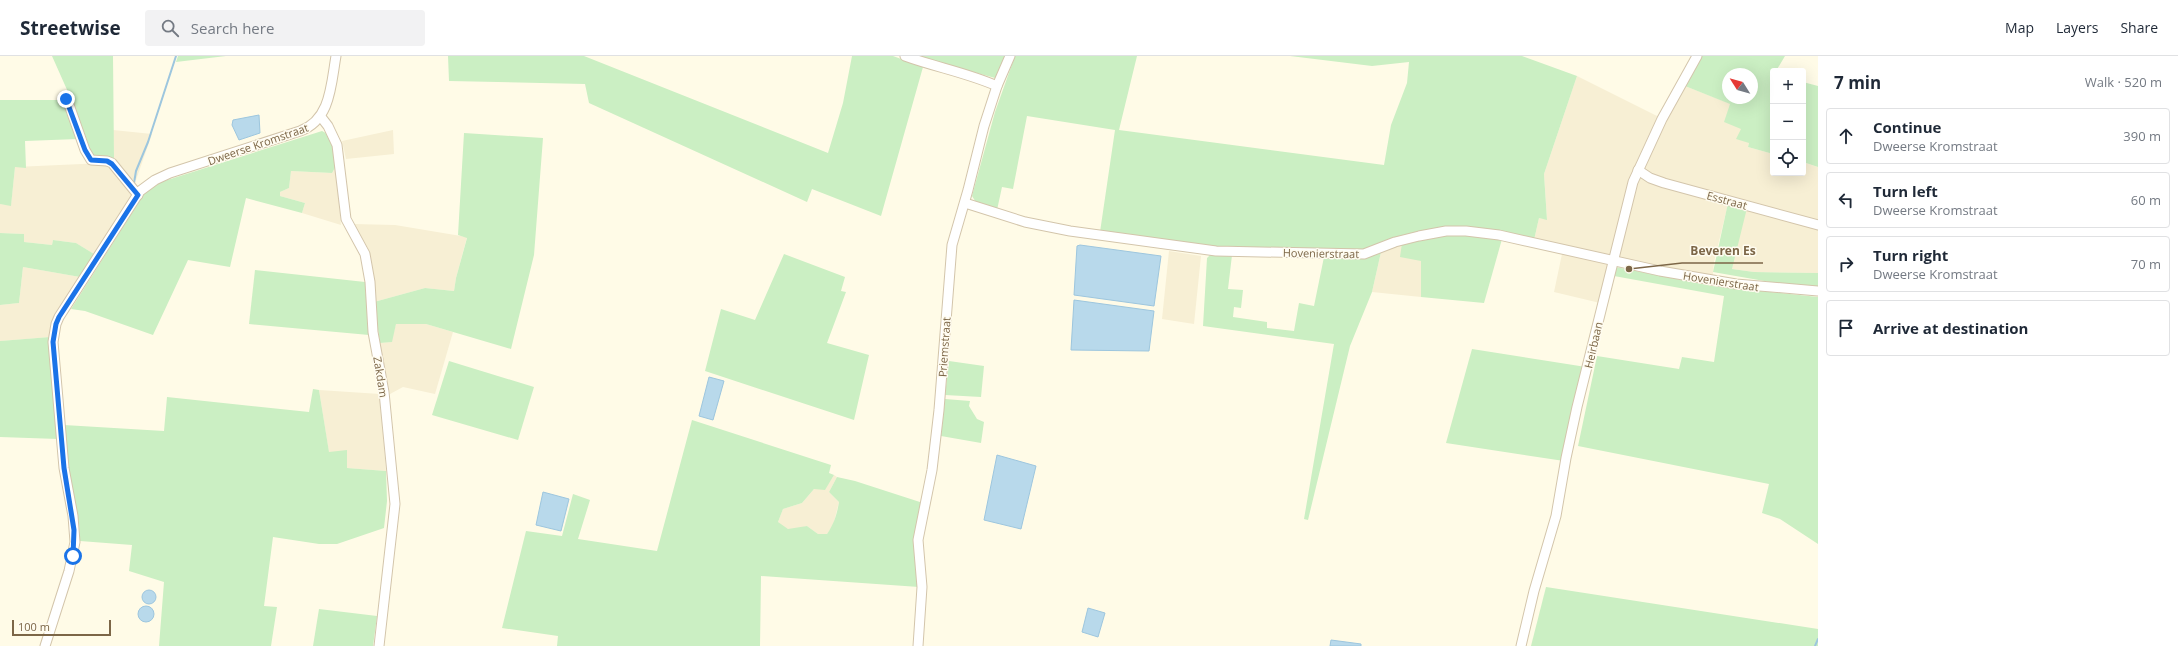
<!DOCTYPE html>
<html lang="en">
<head>
<meta charset="utf-8">
<style>
  :root { --surface:#fff; --page:#f2f2f3; --text:#1f2937; --muted:#747a83; --line:#e0e1e3 }
  body { margin:0; font-family:"Open Sans",sans-serif; background:var(--page); color:var(--text) }
  .controls { position:absolute; right:12px; top:12px; display:grid; overflow:hidden; border-radius:4px; box-shadow:0 4px 16px #0002 }
  .controls button { width:36px; height:36px; display:grid; place-items:center; padding:0; border:0; border-bottom:1px solid var(--line); background:var(--surface); color:var(--text); font:20px sans-serif }
  .compass { position:absolute; left:1722px; top:12px; width:36px; height:36px; border-radius:50%; background:var(--surface); box-shadow:0 4px 16px #0002; rotate:307deg }
  .scale { position:absolute; left:12px; bottom:10px; width:99px; box-sizing:border-box; padding-left:4px; border:2px solid #7c6647; border-top:0; font-size:11px; line-height:14px; white-space:nowrap; color:#7c6647; -webkit-text-stroke:3px #fffcf0; paint-order:stroke }
  .stop { position:absolute; width:12px; height:12px; margin:-9px; border:3px solid #1a73e8; border-radius:50%; background:#fff }
  .stop.end { background:#1a73e8; border-color:#fff; box-shadow:0 1px 4px #0008 }
  .list { margin:0; padding:0; list-style:none }
  h2 { display:flex; justify-content:space-between; align-items:center; height:52px; margin:0; padding:0 16px; font-size:17px }
  h2 small { font-size:13px; font-weight:400; color:var(--muted) }
  .list li { display:grid; grid-template-columns:26px 1fr auto; gap:12px; align-items:center; box-sizing:border-box; height:56px; margin:0 8px 8px; padding:0 8px; border:1px solid var(--line); border-radius:4px }
  .list b { display:block; font-size:15px; white-space:nowrap }
  .list p { margin:0; font-size:13px; white-space:nowrap; color:var(--muted) }
  .list em { font-size:13px; font-style:normal; color:var(--muted) }
  .icon { flex:none; width:22px; height:22px; fill:none; stroke:currentColor; stroke-width:2; stroke-linecap:round; stroke-linejoin:round }
  .map { position:relative; flex:none; width:1818px; height:590px; overflow:hidden }
  header { display:flex; align-items:center; gap:24px; box-sizing:border-box; height:56px; padding:0 20px; background:var(--surface); border-bottom:1px solid var(--line) }
  header strong { font-size:19px }
  nav { display:flex; gap:22px; margin-inline-start:auto; font-size:14px }
  .search { width:280px; height:36px; background:var(--page); display:flex; align-items:center; gap:10px; box-sizing:border-box; padding:0 14px; border-radius:4px; color:var(--muted); font-size:15px }
  main { display:flex }
  aside { flex:1; background:var(--surface) }
  .map>svg:first-child { display:block }
</style>
</head>
<body>
<header>
<strong>Streetwise</strong>
<div class="search"><svg class="icon" aria-label="search" viewBox="0 0 24 24"><circle cx="10" cy="10" r="6"/><path d="M15 15l6 6"/></svg>Search here</div>
<nav><a>Map</a><a>Layers</a><a>Share</a></nav>
</header>
<main>
<div class="map">
<svg width="1818" height="590" viewBox="0 0 1818 590">
  <rect width="100%" height="100%" fill="#fffbe7"/>
  <!-- residential -->
  <g fill="#f7efd4">
    <path d="M1577 20 1659 61 1685 30 1731 48 1749 87 1748 91 1773 98V117H1803V106L1818 111V217L1754 216 1732 213 1733 206 1728 148 1714 206 1712 230 1616 211 1600 247 1554 236 1562 198 1547 194 1534 184 1539 162 1547 163 1544 118Z"/>
    <path d="M113 74 152 78 136 124 124 121 114 102Z"/>
    <path d="M393 74 394 98 346 103 342 85Z"/>
    <path d="M104 107 114 112 132 139 94 198 76 187 53 184 52 189 24 186V178L0 177V148L11 149 15 111Z"/>
    <path d="M336 110 341 169 302 157 305 147 280 140V136L289 132 291 115 332 117Z"/>
    <path d="M353 168 395 169 467 181 456 222 454 235 425 232 374 246 368 192 362 186Z"/>
    <path d="M1402 187 1421 205V241L1372 236 1381 196Z"/>
    <path d="M1169 195 1201 200 1194 268 1162 263Z"/>
    <path d="M23 211 80 221 50 281 0 285V249L19 247Z"/>
    <path d="M396 268H426L453 276 435 338 403 331 390 338 380 287 391 286Z"/>
    <path d="M319 334 380 338 386 415 347 412 329 397Z"/>
    <path d="M834 419 837 421 829 436 839 446 833 470 827 478H818L807 470 797 473H788L781 470 778 466 783 453 802 447 814 433H825Z"/>
  </g>
  <!-- green -->
  <g fill="#cbefc3" fill-rule="evenodd">
    <path d="M52 0H113L114 102 93 101 76 54Z"/>
    <path d="M178 0H226L176 6Z"/>
    <path d="M448 0H584L828 97 843 47 852 0H893L923 11 881 160 812 133 807 146 589 47 585 28 449 25Z"/>
    <path d="M916 0H1006L998 20 995 22Z"/>
    <path d="M1015 0H1137L1119 74 1384 109 1391 69 1407 27 1409 6 1372 10 1290 0H1522L1577 20 1544 118 1547 164 1539 162 1534 184 1477 173 1368 194 1218 192 1100 176 1115 74 1027 60 1013 133 1002 131 997 154 977 148 972 140 995 56Z"/>
    <path d="M1700 0H1785L1776 15H1773V98L1748 91 1749 87 1736 83 1741 73 1724 66 1730 48 1685 30ZM1728 18H1752V42H1728Z"/>
    <path d="M1803 26 1818 30V111L1803 106Z"/>
    <path d="M0 44H65L78 83 25 85 26 112 15 111 11 150 0 148Z"/>
    <path d="M322 75C333 79 334 100 336 110L332 117 291 115 289 132 280 136V140L305 147 302 157 246 142 230 211 188 204 153 279 85 255 71 253 144 138 161 126Z"/>
    <path d="M464 77 543 82 534 199 511 293 426 268H396L392 286 380 287 374 246 425 232 454 235 456 222 467 182 458 179Z"/>
    <path d="M1728 147 1747 152 1732 213 1754 216 1818 217V230H1792L1713 216Z"/>
    <path d="M0 177 24 178V186L52 189 53 184 76 187 94 198 80 221 23 211 19 247 0 249Z"/>
    <path d="M1446 178 1502 183 1484 247 1421 241V205L1400 201 1402 187Z"/>
    <path d="M1381 196 1372 236 1350 290 1308 464 1304 463 1334 288 1203 270 1207 202 1210 199H1232L1228 233 1243 234 1241 252 1234 251 1233 261 1267 266V272L1294 275 1299 247 1314 250 1324 201Z"/>
    <path d="M784 198 845 221 841 235 846 236 827 287 869 299 854 364 705 315 721 253 755 264Z"/>
    <path d="M1616 211 1712 230 1818 241V488L1780 463 1762 457 1769 428 1578 390 1597 300 1679 313 1682 301 1714 306 1724 240 1614 220Z"/>
    <path d="M255 214 365 226 369 279 249 268Z"/>
    <path d="M50 281 58 383 0 381V285Z"/>
    <path d="M1472 293 1586 311 1564 405 1446 387Z"/>
    <path d="M449 305 534 331 518 384 432 359Z"/>
    <path d="M949 305 984 310 981 341 945 339Z"/>
    <path d="M313 333 319 334 329 396 347 394V412L386 415 387 445 384 472 337 488H319L273 481 264 550 277 551 271 590H159L164 526 129 515 132 489 80 485 79 467 69 423 64 369 164 375 167 341 309 356Z"/>
    <path d="M945 343 970 345 969 350 977 363 984 366 981 387 941 380Z"/>
    <path d="M692 364 831 409 829 417 834 419 825 434 814 433 802 447 783 453 778 466 788 473 807 470 818 478H827C834 468 837 458 839 446L829 436 837 421 855 425 923 447 919 531 761 520 760 590H557L558 580 502 572 526 475 562 480 573 438 590 444 578 483 657 495Z"/>
    <path d="M1546 531 1818 573V590H1531Z"/>
    <path d="M319 553 377 560 373 590H313Z"/>
  </g>
  <!-- water -->
  <g fill="#b8d9eb" stroke="#9dc6de">
    <path d="M259 59 260 77 239 84 232 69 233 64Z"/>
    <path d="M1080 189 1161 200 1154 250 1074 239 1077 190Z"/>
    <path d="M1074 244 1154 255 1149 295 1071 294Z"/>
    <path d="M709 321 724 325 713 364 699 360Z"/>
    <path d="M997 399 1036 410 1021 473 984 464Z"/>
    <path d="M543 436 569 443 561 475 536 469Z"/>
    <circle cx="149" cy="541" r="7"/>
    <circle cx="146" cy="558" r="8"/>
    <path d="M1088 552 1105 557 1098 581 1082 576Z"/>
    <path d="M1331 584 1361 588V590H1330Z"/>
  </g>
  <g fill="none" stroke-linecap="round" stroke-linejoin="round">
    <!-- stream -->
    <g stroke="#9dc6de" stroke-width="2">
      <path d="M134 127 136 115 148 86 176 0"/>
      <path d="M1815 590 1818 583"/>
    </g>
    <defs>
      <g id="minor">
        <path d="M905 0C935 11 968 17 997 30"/>
        <path d="M67 43 85 94 91 104 107 105 112 107 138 139"/>
        <path d="M321 61 328 70 337 89 346 163 365 198 370 226 373 276 384 336 395 448 379 590"/>
        <path d="M1638 114 1650 122 1664 127 1818 169"/>
        <path d="M965 147 1025 166 1070 175 1216 195 1364 198 1395 186 1419 180 1446 175H1466L1499 179 1660 215 1736 228 1818 235"/>
        <path d="M45 590 69 515 75 486 73 460 64 412 53 286 56 268 59 261 140 135 155 124 170 117 300 75C331 64 331 28 336 0"/>
        <path d="M918 590 922 531 918 484 932 414 939 354 952 189 968 134 984 70 997 30 1010 0"/>
        <path d="M1521 590 1534 535 1556 460 1566 402 1577 351 1633 126 1662 63 1697 0"/>
      </g>
    </defs>
    <!-- minor casing -->
    <use href="#minor" stroke="#d3c5ab" stroke-width="11"/>
    <!-- minor -->
    <use href="#minor" stroke="#fff" stroke-width="9"/>
  </g>
  <g fill="none" stroke-linecap="round" stroke-linejoin="round">
    <!-- route -->
    <path stroke="#1a73e8" stroke-width="5" d="M66 43 85 94 91 104 107 105 112 108 138 139 59 261 56 268 53 286 64 412 74 474 73 500"/>
  </g>
  <g text-anchor="middle" dominant-baseline="central" stroke-width="3" stroke-linejoin="round" paint-order="stroke">
    <!-- street labels -->
    <g font-size="11" fill="#7c6647" stroke="#fffcf0">
      <text transform="translate(258 88) rotate(-19)">Dweerse Kromstraat</text>
      <text transform="translate(1727 144) rotate(15)">Esstraat</text>
      <text transform="translate(1321 197) rotate(1)">Hovenierstraat</text>
      <text transform="translate(1721 225) rotate(9)">Hovenierstraat</text>
      <text transform="translate(1593 289) rotate(-77)">Heirbaan</text>
      <text transform="translate(944 291) rotate(-86)">Priemstraat</text>
      <text transform="translate(381 321) rotate(81)">Zakdam</text>
    </g>
  </g>
  <!-- callouts -->
  <path fill="none" stroke="#7c6647" stroke-width="1.5" d="M1629 213L1682 207H1763"/>
  <circle fill="#7c6647" stroke="#fffcf0" stroke-width="1.5" cx="1629" cy="213" r="4"/>
  <g font-size="12" text-anchor="middle" font-weight="bold" fill="#7c6647" stroke="#fffcf0" stroke-width="3" stroke-linejoin="round" paint-order="stroke">
    <text x="1723" y="199">Beveren Es</text>
  </g>
</svg>
<div class="controls">
<button>+</button>
<button>−</button>
<button><svg class="icon" aria-label="locate" viewBox="0 0 24 24"><circle cx="12" cy="12" r="6"/><path d="M12 2v4M12 18v4M2 12h4M18 12h4"/></svg></button>
</div>
<svg class="compass" viewBox="-18 -18 36 36"><path d="M0-13l5 13h-10z" fill="#e53935"/><path d="M0 13l5-13h-10z" fill="#747a83"/></svg>
<div class="scale">100 m</div>
<div class="stop" style="left:73px;top:500px"></div>
<div class="stop end" style="left:66px;top:43px"></div>
</div>
<aside>
<h2>7 min<small>Walk · 520 m</small></h2>
<ul class="list">
<li><svg class="icon" aria-label="ahead" viewBox="0 0 24 24"><path d="M12 20V5M6 11l6-6 6 6"/></svg><div><b>Continue</b><p>Dweerse Kromstraat</p></div><em>390 m</em></li>
<li><svg class="icon" aria-label="left" viewBox="0 0 24 24"><path d="M17 20v-9H6M10 6l-5 5 5 5"/></svg><div><b>Turn left</b><p>Dweerse Kromstraat</p></div><em>60 m</em></li>
<li><svg class="icon" aria-label="right" viewBox="0 0 24 24"><path d="M7 20v-9h11M14 6l5 5-5 5"/></svg><div><b>Turn right</b><p>Dweerse Kromstraat</p></div><em>70 m</em></li>
<li><svg class="icon" aria-label="arrive" viewBox="0 0 24 24"><path d="M6 21V4h12l-3 4 3 4H6"/></svg><div><b>Arrive at destination</b></div></li>
</ul>
</aside>
</main>
</body>
</html>
